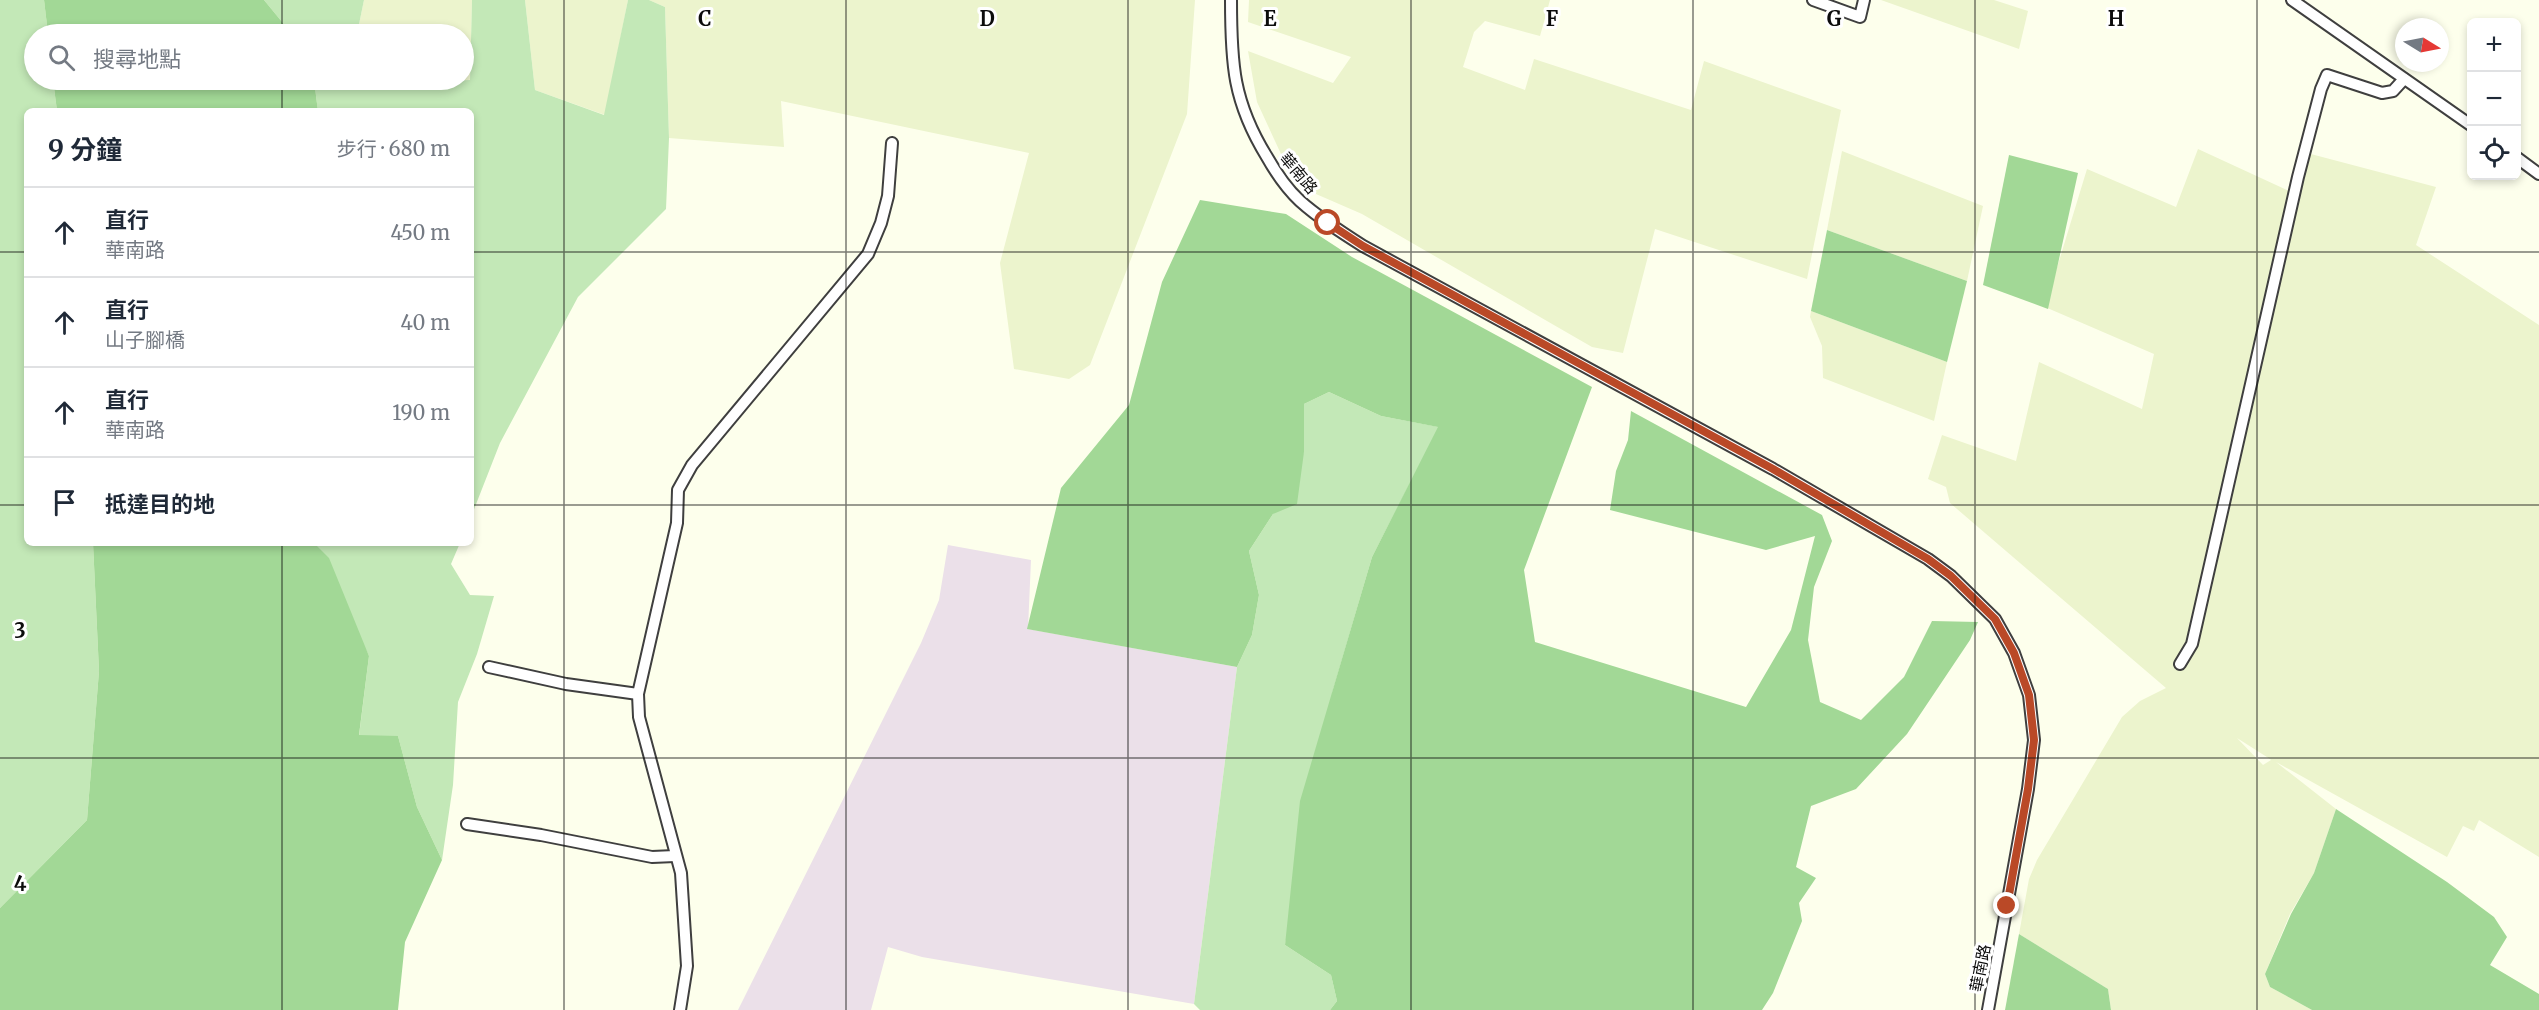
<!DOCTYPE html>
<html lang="zh-TW">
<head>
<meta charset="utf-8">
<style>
  :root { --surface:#fff; --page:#f6f6f7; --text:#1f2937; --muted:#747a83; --line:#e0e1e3 }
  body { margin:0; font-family:Merriweather,"Noto Sans TC",serif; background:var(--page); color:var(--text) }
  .controls { position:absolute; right:18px; top:18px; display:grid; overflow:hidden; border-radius:9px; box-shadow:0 3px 9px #0003 }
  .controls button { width:54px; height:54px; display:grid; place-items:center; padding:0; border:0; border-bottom:2px solid var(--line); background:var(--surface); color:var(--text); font:30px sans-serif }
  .compass { position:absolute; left:2395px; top:18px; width:54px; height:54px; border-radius:50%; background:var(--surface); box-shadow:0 3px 9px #0003; rotate:100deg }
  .stop { position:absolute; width:18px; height:18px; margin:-14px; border:4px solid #ba4927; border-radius:50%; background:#fff }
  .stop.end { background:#ba4927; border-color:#fff; box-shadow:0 2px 6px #0008 }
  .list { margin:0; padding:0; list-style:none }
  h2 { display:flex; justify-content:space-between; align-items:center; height:78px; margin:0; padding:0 24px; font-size:26px }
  h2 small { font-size:20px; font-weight:400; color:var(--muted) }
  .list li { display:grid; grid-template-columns:39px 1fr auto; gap:18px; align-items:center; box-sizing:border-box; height:90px; padding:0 24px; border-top:2px solid var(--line) }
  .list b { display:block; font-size:22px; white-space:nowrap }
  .list p { margin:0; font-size:20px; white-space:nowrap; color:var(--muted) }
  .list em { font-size:20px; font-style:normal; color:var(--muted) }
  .icon { flex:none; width:33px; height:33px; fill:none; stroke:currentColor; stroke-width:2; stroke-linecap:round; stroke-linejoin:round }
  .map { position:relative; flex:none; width:2539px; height:1010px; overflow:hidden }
  .search { position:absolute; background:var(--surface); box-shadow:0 3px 9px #0003; left:24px; top:24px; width:450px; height:66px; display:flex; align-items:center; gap:15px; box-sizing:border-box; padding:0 21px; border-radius:33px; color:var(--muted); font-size:22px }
  .panel { position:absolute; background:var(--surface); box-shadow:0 3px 9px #0003; left:24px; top:108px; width:450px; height:438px; border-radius:9px }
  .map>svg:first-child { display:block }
</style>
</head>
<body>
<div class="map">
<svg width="2539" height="1010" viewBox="0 0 2539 1010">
  <rect width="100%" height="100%" fill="#fdffec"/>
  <!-- industrial -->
  <path fill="#ebe0e9" d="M948 545 1031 560 1028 629 1237 667 1194 1004 922 957 888 947 871 1010H738L921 643 939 600Z"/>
  <!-- farmland -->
  <g fill="#ecf4cd" fill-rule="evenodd">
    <path d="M364 0H472L470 80 348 84 349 80H464V34H357Z"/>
    <path d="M525 0H628L605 115 535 90Z"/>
    <path d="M649 0H1195L1187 114 1090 365 1069 379 1014 369 1000 263 1029 153 781 101 784 147 669 138 665 7Z"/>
    <path d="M1249 0H1550L1540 36 1485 21 1474 32 1463 67 1525 90 1534 59 1691 110 1704 61 1841 110 1807 279 1655 229 1623 353 1592 347 1362 214 1316 194 1281 154 1257 102 1248 51 1333 83 1351 57 1248 22Z"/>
    <path d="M1881 0H1994L2028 11 2019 49Z"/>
    <path d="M2198 149 2291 192 2307 153 2436 187 2416 245 2539 325V857L2479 820 2474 831 2463 826 2447 857 2276 762 2336 809 2314 873 2290 914 2265 974 2270 987 2312 1010H2111L2108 989 2019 934 2029 879 2037 860 2122 717 2140 701 2166 688 1950 503 1946 487 1928 479 1942 435 2016 461 2039 362 2142 409 2154 354 2045 307 2087 169 2176 207ZM2237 738 2270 759 2271 760 2263 765Z"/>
    <path d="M1842 151 1983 206 1967 281 1827 230Z"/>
    <path d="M1811 311 1947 362 1934 421 1823 378 1822 346 1810 317Z"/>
  </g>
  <!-- green -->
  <g fill="#c3e8b7">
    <path d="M0 0H44L48 34H34V80H53L57 111H27V543H93L99 671 87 820 0 908Z"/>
    <path d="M264 0H364L357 34H292Z"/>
    <path d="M472 0H525L535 90 604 115 628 0H649L665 7 669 138 666 209 578 297 500 443 471 517V111H318L314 80H349V84L470 80Z"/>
    <path d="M1329 392 1381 416 1439 427 1372 557 1333 690 1285 945 1331 975 1337 1001 1330 1010H1200L1194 1004 1237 667 1252 635 1259 595 1249 551 1273 514 1304 452V404Z"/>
    <path d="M314 543H460L451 564 470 595 494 596 477 654 458 702 453 785 442 860 417 807 398 736H359L369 656Z"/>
  </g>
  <!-- forest -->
  <g fill="#a2d896">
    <path d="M44 0H264L292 34H48Z"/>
    <path d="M53 80H314L318 111H57Z"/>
    <path d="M2009 155 2078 173 2048 309 1983 285Z"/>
    <path d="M1200 200 1286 214 1352 257 1592 387 1524 570 1535 642 1746 707 1791 630 1815 536 1766 550 1610 510 1616 471 1628 440 1631 411 1822 515 1832 541 1814 587 1808 640 1820 702 1861 720 1904 677 1932 621 1978 622 1970 640 1907 734 1856 789 1811 806 1796 867 1816 878 1799 903 1802 921 1773 993 1762 1010H1330L1337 1001 1331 975 1285 945 1300 801 1372 557 1438 427 1381 416 1329 392 1304 404V452L1297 504 1273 514 1249 551 1259 595 1252 635 1237 667 1027 629 1061 488 1129 405 1162 282Z"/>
    <path d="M1827 230 1967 281 1947 362 1811 311Z"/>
    <path d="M93 543H314L329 558 369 656 359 735 398 736 417 807 442 860 405 942 398 1010H0V908L87 820 99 671Z"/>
    <path d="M2336 809 2447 882 2494 917 2507 937 2490 965 2539 994V1010H2312L2270 987 2265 974 2291 914 2314 873Z"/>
    <path d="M2019 934 2108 989 2111 1010H2005Z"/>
  </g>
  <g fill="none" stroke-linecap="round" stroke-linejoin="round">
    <defs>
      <g id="minor">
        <path d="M1231 0C1231 64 1233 102 1267 157 1276 173 1287 189 1300 201 1319 218 1341 232 1363 246L1773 469 1928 559 1951 576 1995 619 2014 653 2029 695 2034 740 2028 789 1988 1010"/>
        <path d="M1813 0 1860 17 1864 0"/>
        <path d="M2292 0 2472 126"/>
        <path d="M2516 157 2539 174"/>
        <path d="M2180 664 2192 644 2298 177 2321 89 2327 75 2382 93 2393 91 2404 79"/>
        <path d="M489 667 566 684 638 694"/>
        <path d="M467 824 541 835 652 857 675 856"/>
        <path d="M680 1010 687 966 681 873 639 717 638 694 677 523 678 490 692 465 868 254 881 223 888 196 892 143"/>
      </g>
    </defs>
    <!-- minor casing -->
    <use href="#minor" stroke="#3f3f3f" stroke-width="14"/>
    <!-- minor -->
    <use href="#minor" stroke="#fff" stroke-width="10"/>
  </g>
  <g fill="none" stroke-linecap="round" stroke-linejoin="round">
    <!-- route -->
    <path stroke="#ba4927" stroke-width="8" d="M1328 223 1363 246 1773 469 1928 559 1951 576 1995 619 2014 653 2029 695 2034 740 2028 789 2007 906"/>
  </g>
  <!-- grid -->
  <path fill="none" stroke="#0c0c0c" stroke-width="1.5" stroke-opacity="0.55" d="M282 0V34M564 0V1010M846 0V1010M1128 0V1010M1411 0V1010M1693 0V1010M1975 0V1010M2257 0V1010M282 80V111M0 252H27M471 252H2539M0 505H27M471 505H2539M282 543V1010M0 758H2539"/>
  <g text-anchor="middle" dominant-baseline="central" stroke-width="6" stroke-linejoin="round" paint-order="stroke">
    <!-- street labels -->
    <g font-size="16" fill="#0c0c0c" stroke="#fff">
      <text transform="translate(1299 173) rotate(50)">華南路</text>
      <text transform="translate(1980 968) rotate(-79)">華南路</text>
    </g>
  </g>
  <g font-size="20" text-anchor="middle" font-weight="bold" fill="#0c0c0c" stroke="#fff" stroke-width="6" stroke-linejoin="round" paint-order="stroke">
    <text x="705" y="26">C</text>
    <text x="987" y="26">D</text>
    <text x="1270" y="26">E</text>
    <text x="1552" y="26">F</text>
    <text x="1834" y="26">G</text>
    <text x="2116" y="26">H</text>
    <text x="20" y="638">3</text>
    <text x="20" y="891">4</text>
  </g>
</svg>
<div class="controls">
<button>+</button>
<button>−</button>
<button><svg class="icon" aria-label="locate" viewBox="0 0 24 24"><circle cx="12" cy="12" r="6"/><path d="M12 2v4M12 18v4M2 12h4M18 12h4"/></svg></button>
</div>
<svg class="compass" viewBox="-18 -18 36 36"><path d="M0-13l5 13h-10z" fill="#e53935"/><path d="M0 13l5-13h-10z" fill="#747a83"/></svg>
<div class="stop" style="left:1328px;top:223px"></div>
<div class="stop end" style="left:2007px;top:906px"></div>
<div class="search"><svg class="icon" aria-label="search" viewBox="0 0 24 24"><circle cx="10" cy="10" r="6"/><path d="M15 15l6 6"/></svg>搜尋地點</div>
<section class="panel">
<h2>9 分鐘<small>步行 · 680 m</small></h2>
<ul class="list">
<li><svg class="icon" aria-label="ahead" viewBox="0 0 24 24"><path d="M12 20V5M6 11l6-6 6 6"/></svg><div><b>直行</b><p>華南路</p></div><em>450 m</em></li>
<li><svg class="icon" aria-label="ahead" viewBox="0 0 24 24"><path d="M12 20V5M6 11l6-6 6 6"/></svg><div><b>直行</b><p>山子腳橋</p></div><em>40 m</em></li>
<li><svg class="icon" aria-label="ahead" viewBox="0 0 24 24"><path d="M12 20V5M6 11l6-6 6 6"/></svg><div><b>直行</b><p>華南路</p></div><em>190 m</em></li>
<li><svg class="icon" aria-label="arrive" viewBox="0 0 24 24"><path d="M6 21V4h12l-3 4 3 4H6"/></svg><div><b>抵達目的地</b></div></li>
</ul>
</section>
</div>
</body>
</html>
